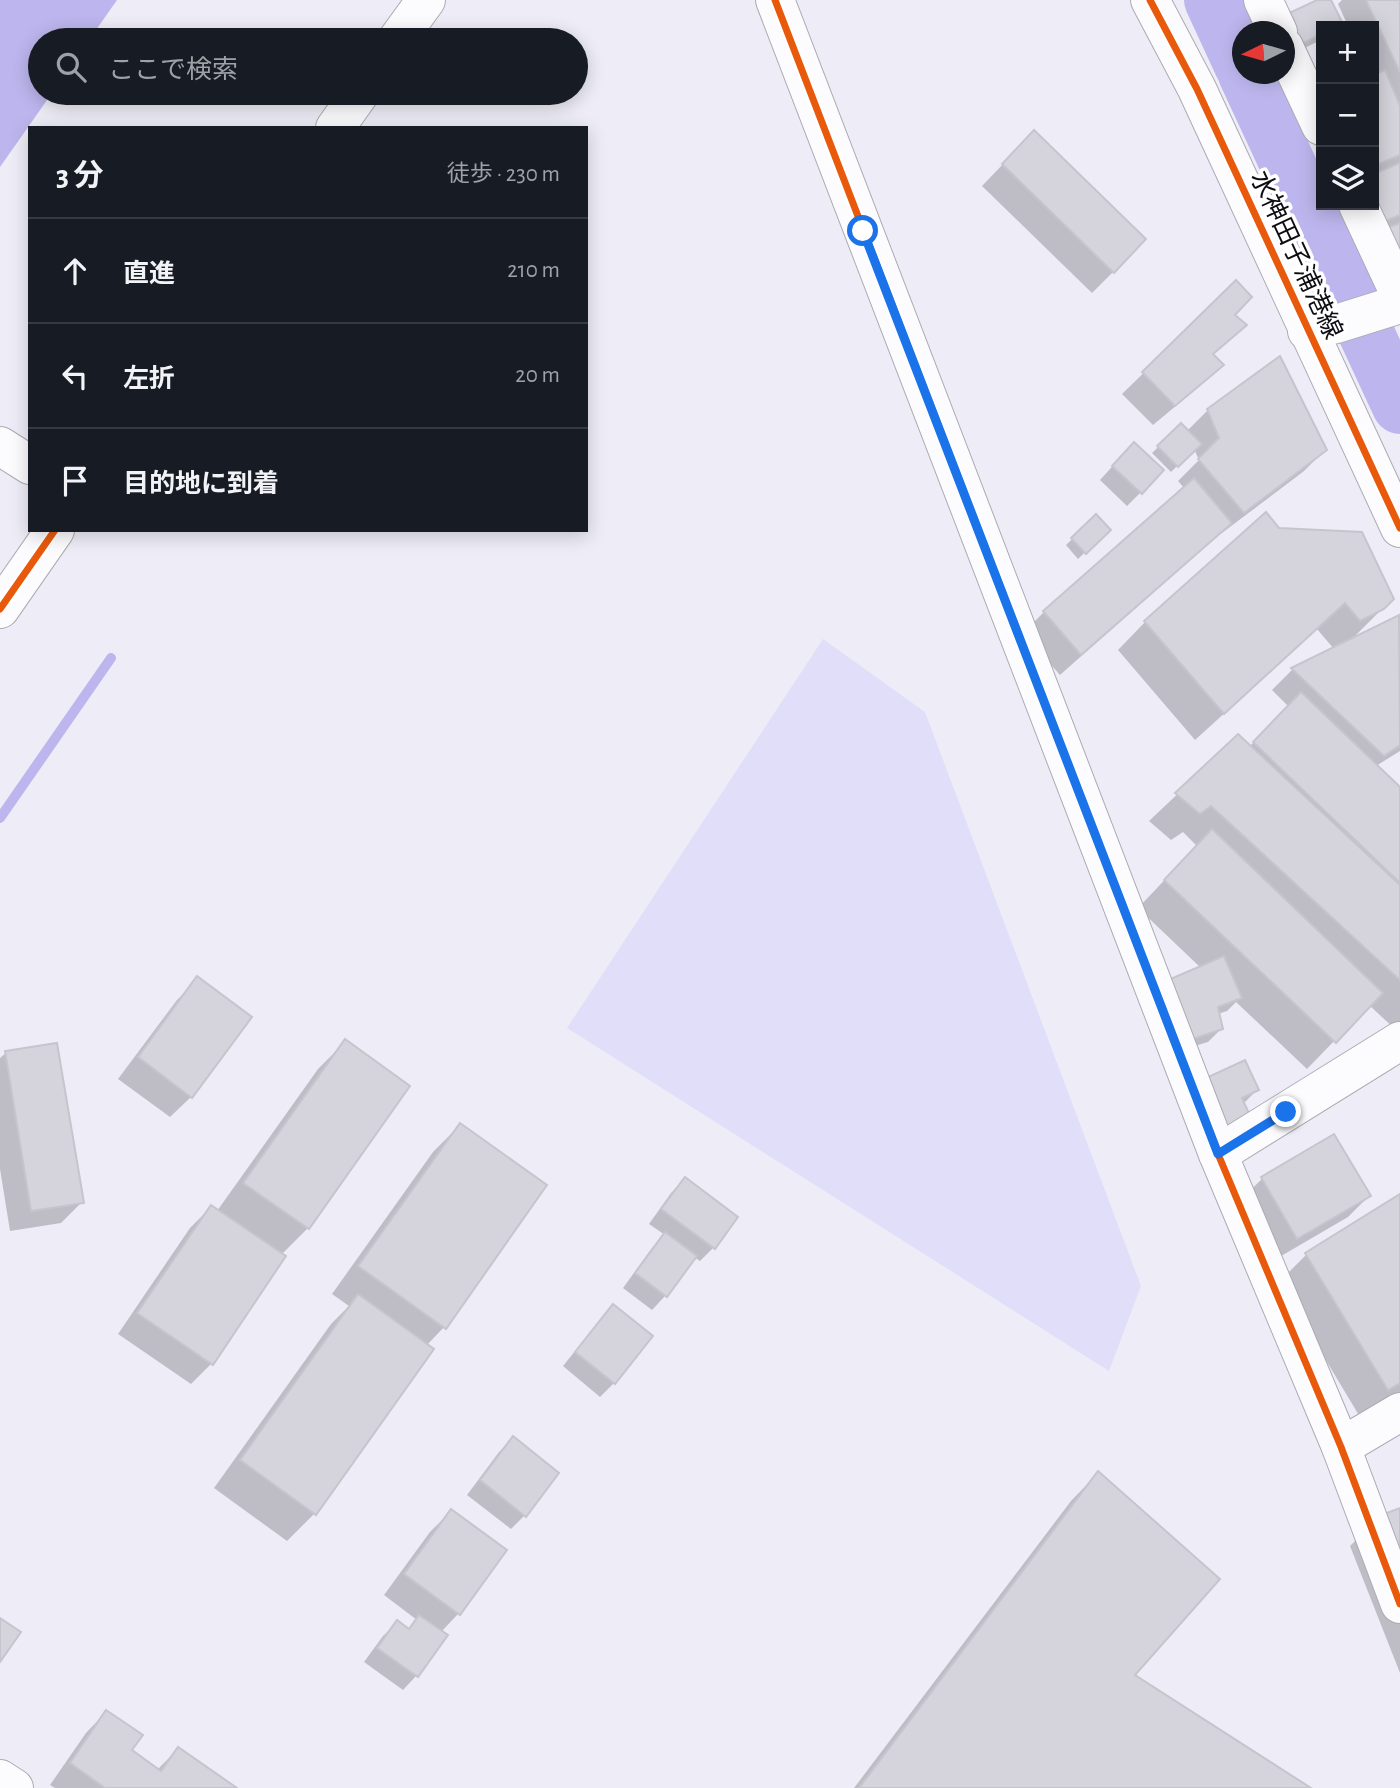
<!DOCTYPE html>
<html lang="ja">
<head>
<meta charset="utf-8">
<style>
  :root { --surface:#171b24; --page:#242831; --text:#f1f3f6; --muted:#9ea1a6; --line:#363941 }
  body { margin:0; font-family:"Alegreya Sans","Noto Sans JP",sans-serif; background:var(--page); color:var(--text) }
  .controls { position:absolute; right:21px; top:21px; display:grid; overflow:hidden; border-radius:0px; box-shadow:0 4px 18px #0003 }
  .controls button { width:63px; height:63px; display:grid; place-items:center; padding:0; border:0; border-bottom:2px solid var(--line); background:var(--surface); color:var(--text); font:35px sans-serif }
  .compass { position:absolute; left:1232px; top:21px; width:63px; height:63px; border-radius:50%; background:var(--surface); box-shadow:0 4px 18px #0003; rotate:265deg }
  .stop { position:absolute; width:21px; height:21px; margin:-16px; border:5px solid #1a73e8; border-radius:50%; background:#fff }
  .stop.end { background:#1a73e8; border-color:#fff; box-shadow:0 2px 7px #0008 }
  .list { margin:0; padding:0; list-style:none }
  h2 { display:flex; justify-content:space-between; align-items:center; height:91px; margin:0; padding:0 28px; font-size:30px }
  h2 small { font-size:23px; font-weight:400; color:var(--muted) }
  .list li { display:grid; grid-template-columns:46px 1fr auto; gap:21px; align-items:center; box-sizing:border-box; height:105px; padding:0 28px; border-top:2px solid var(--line) }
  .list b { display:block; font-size:26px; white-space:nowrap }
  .list em { font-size:23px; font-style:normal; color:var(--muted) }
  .icon { flex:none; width:38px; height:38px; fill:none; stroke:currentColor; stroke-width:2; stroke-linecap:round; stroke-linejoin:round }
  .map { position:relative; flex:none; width:1400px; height:1788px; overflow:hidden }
  .search { position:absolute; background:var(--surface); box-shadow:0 4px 18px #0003; left:28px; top:28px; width:560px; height:77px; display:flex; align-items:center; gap:18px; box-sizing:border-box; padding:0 24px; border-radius:38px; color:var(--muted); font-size:26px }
  .panel { position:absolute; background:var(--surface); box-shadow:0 4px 18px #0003; left:28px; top:126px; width:560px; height:406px; border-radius:0px }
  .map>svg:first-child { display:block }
</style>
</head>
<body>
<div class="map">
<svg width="1400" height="1788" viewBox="0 0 1400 1788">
  <rect width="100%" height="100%" fill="#eeedf7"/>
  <!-- green -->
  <path fill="#e0def9" d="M823 639 925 712 1141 1286 1109 1371 567 1028Z"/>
  <!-- water -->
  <path fill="#bdb6ee" d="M0 0H117L89 40H40V93H52L0 167Z"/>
  <!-- shadow -->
  <g fill="#0003">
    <path d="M1321 0H1329L1340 24 1338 26H1321V40L1284 58Z"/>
    <path d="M1342 0H1400V163L1397 166 1400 165V285L1374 243 1392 226 1371 234 1374 205V26H1348L1338 4Z"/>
    <path d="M1034 132 1113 272 1092 293 982 186Z"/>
    <path d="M1236 283 1233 316 1244 325 1212 355 1222 365 1201 385 1153 425 1122 394Z"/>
    <path d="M1208 410 1325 450 1304 471 1222 533 1221 532 1060 675 1023 633 1044 612 1185 489 1178 481 1199 460 1194 449 1171 472 1152 453 1181 425 1187 431Z"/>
    <path d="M1120 458 1141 492 1127 506 1100 480Z"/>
    <path d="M1096 517 1108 530 1078 559 1066 545Z"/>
    <path d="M1278 529 1392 599 1351 640 1399 617 1400 620V751L1376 766 1400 789V1026L1396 1030 1369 1005 1307 1069 1236 1002 1227 1011 1218 1014 1222 1028 1208 1042 1178 1051 1201 968 1138 908 1197 846 1183 832 1171 840 1149 821 1238 737 1249 747 1289 707 1272 690 1292 670 1334 649 1317 629 1195 740 1118 650 1145 622Z"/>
    <path d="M198 979 191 1097 170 1117 118 1079 177 1000Z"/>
    <path d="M345 1042 408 1087 308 1228 281 1255 212 1363 191 1384 118 1334 190 1228 211 1207 217 1211 318 1069Z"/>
    <path d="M6 1053 82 1202 61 1223 10 1231 0 1169V1058Z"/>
    <path d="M1205 1080 1257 1090 1243 1104Z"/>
    <path d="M460 1125 444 1327 427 1345 315 1513 287 1541 214 1488 331 1324 349 1306 332 1294 433 1152Z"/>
    <path d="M1333 1136 1369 1196 1348 1217 1276 1259 1241 1199 1262 1179Z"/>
    <path d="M685 1179 713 1248 700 1261 694 1257 665 1296 652 1310 623 1288 652 1248 665 1235 649 1224 671 1193Z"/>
    <path d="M1400 1196V1392L1360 1417 1279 1282 1306 1255Z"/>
    <path d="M613 1306 614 1383 600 1397 563 1366 600 1320Z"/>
    <path d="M513 1439 525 1515 511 1529 467 1495 499 1452Z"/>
    <path d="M1098 1473 1133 1675 1308 1788H854L1071 1501Z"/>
    <path d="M1400 1510V1673L1350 1546 1377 1519Z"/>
    <path d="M451 1511 505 1550 458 1614 441 1632 446 1636 416 1676 403 1690 364 1662 383 1636 397 1623 407 1630 417 1620 384 1595 430 1532Z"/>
    <path d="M106 1712 129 1751 157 1770 178 1749 234 1788H55L50 1785 86 1733Z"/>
  </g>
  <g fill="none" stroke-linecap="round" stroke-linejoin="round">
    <!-- stream -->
    <path stroke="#bdb6ee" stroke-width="10" d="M0 818 111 658"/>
    <!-- river -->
    <g stroke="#bdb6ee" stroke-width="56">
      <path d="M1212 0 1242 65"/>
      <path d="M1246 74 1400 406"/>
    </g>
  </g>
  <!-- building -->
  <g fill="#d5d4dc" stroke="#c6c5cd" stroke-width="2">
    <path d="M1317 0H1331L1343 24 1338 26H1321V34L1297 46 1283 16Z"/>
    <path d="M1366 0H1400V72Z"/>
    <path d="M1385 70 1400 106V155L1374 166V75Z"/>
    <path d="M1034 130 1146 239 1114 273 1002 164Z"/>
    <path d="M1400 163V215L1385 221 1374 193V174Z"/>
    <path d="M1400 223V262L1387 228Z"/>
    <path d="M1236 280 1252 297 1235 315 1247 325 1213 354 1224 365 1175 406 1142 372Z"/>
    <path d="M1280 356 1327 450 1244 513 1198 459 1219 438 1207 409Z"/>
    <path d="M1181 423 1202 444 1178 467 1157 446Z"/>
    <path d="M1134 442 1164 470 1142 494 1112 466Z"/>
    <path d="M1194 478 1232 523 1081 655 1043 611Z"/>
    <path d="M1266 512 1279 528 1362 532 1394 599 1384 609 1360 621 1345 603 1224 714 1144 621Z"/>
    <path d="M1096 514 1111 530 1086 554 1071 538Z"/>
    <path d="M1399 615 1400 745 1384 756 1291 668Z"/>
    <path d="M1301 692 1400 787V883L1253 742Z"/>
    <path d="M1238 734 1400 885V980L1211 806 1200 814 1175 793Z"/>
    <path d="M1212 829 1383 993 1336 1043 1164 880Z"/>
    <path d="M1224 956 1242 998 1218 1007 1223 1029 1192 1039 1168 980Z"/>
    <path d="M197 976 252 1017 192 1098 138 1057Z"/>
    <path d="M345 1039 410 1086 309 1229 243 1183Z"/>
    <path d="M57 1043 84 1203 31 1211 5 1051Z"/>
    <path d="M1245 1060 1259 1090 1242 1098 1251 1118 1227 1129 1204 1079Z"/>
    <path d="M460 1123 547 1185 446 1329 358 1266Z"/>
    <path d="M1334 1134 1371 1196 1297 1239 1261 1177Z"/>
    <path d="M685 1177 738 1217 715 1249 661 1209Z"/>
    <path d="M1400 1194V1383L1388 1390 1305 1253Z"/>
    <path d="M211 1205 286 1256 213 1365 137 1313Z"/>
    <path d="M665 1232 697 1256 667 1297 635 1273Z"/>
    <path d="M358 1294 434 1349 316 1515 240 1460Z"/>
    <path d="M613 1304 653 1336 615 1384 575 1352Z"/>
    <path d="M513 1436 559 1473 526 1517 480 1480Z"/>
    <path d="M1098 1471 1220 1579 1135 1675 1311 1788H859Z"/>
    <path d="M1400 1508V1577L1376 1517Z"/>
    <path d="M451 1509 507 1550 460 1615 404 1574Z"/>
    <path d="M419 1615 448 1635 418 1677 377 1648 397 1620 409 1629Z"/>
    <path d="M0 1618 21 1632 0 1662Z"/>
    <path d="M106 1710 143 1735 132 1750 161 1771 178 1747 237 1788H105L70 1763Z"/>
  </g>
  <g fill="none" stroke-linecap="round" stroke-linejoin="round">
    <defs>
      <g id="minor">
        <path d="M775 0 1218 1154 1341 1447 1400 1604"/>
        <path d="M1263 0 1278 32"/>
        <path d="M397 40 426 0"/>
        <path d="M1284 47 1321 126"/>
        <path d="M335 128 360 93"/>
        <path d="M1358 205 1400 295"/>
        <path d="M1307 331 1336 324 1400 304"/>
        <path d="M0 446 30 465"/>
        <path d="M0 609 55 530"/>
        <path d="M1218 1154 1400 1041"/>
        <path d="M1341 1447 1400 1412"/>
        <path d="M0 1779 14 1788"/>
      </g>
      <path id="major" d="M1150 0 1197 89 1400 528"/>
    </defs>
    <!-- minor casing -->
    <use href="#minor" stroke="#acabb3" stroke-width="40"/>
    <!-- major casing -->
    <use href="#major" stroke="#acabb3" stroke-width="40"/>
    <!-- minor -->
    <use href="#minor" stroke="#fcfcfe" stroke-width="38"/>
    <!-- major -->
    <use href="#major" stroke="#fcfcfe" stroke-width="38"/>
    <defs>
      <g id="cycleway">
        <path d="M775 0 1218 1154 1341 1447 1400 1604"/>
        <path d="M1150 0 1197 89 1400 528"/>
        <path d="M0 609 55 530"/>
      </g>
    </defs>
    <!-- cycleway casing -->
    <use href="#cycleway" stroke="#fff" stroke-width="11"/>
    <!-- cycleway -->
    <use href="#cycleway" stroke="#e8590c" stroke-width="7"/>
  </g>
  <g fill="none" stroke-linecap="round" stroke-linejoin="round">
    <!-- route -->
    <path stroke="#1a73e8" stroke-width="9" d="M863 231 1218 1154 1286 1112"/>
  </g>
  <g text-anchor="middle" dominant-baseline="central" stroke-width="7" stroke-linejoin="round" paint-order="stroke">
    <!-- street labels -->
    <g font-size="26" fill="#0e0d13" stroke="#fff">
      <text transform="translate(1296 255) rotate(65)">水神田子浦港線</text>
    </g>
  </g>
</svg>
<div class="controls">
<button>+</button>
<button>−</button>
<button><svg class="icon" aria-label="layers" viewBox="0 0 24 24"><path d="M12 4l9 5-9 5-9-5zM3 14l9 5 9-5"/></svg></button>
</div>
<svg class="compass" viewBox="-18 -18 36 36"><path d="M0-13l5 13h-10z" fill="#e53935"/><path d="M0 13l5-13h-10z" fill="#9ea1a6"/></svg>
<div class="stop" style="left:863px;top:231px"></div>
<div class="stop end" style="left:1286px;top:1112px"></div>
<div class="search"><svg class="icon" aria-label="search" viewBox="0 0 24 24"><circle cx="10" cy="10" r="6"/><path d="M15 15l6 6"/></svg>ここで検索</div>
<section class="panel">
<h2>3 分<small>徒歩 · 230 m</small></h2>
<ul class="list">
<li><svg class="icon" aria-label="ahead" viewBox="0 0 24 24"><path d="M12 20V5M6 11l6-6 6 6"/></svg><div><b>直進</b></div><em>210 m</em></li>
<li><svg class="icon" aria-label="left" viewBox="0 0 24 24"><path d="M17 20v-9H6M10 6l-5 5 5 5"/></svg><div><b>左折</b></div><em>20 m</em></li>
<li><svg class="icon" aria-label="arrive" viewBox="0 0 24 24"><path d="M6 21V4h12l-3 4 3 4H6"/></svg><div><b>目的地に到着</b></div></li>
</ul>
</section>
</div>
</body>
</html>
